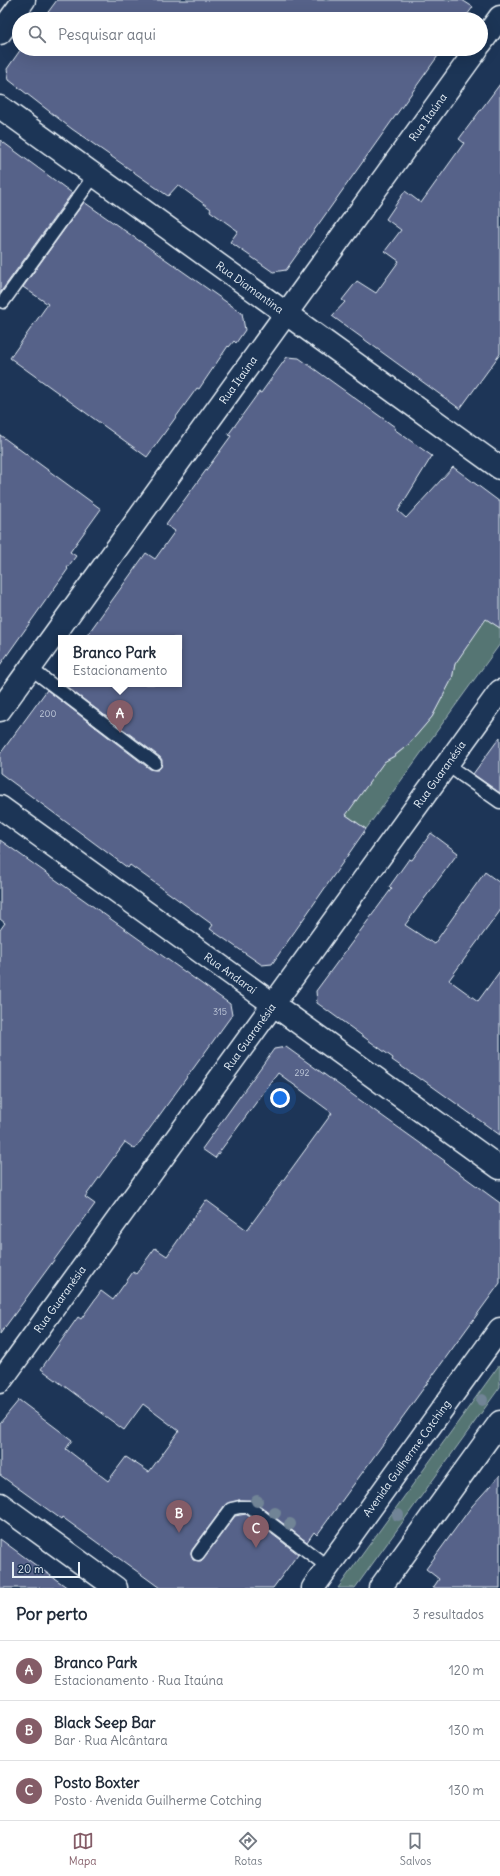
<!DOCTYPE html>
<html lang="pt">
<head>
<meta charset="utf-8">
<style>
  :root { --surface:#fff; --page:#f6f6f7; --text:#1f2937; --muted:#747a83; --line:#e0e1e3; --accent:#845c67 }
  body { margin:0; font-family:Delius,sans-serif; background:var(--page); color:var(--text) }
  .scale { position:absolute; left:12px; bottom:10px; width:68px; box-sizing:border-box; padding-left:4px; border:2px solid #e8f1f8; border-top:0; font-size:11px; line-height:14px; white-space:nowrap; color:#e8f1f8; -webkit-text-stroke:3px #1d3557; paint-order:stroke }
  .you { position:absolute; left:280px; top:1098px; width:14px; height:14px; margin:-10px; border:3px solid #fff; border-radius:50%; background:#1a73e8; box-shadow:0 0 0 6px #1a73e833 }
  .badge { display:grid; place-items:center; width:26px; height:26px; border-radius:50%; background:var(--accent); color:#fff; font-size:13px; font-weight:700 }
  .pin { position:absolute; translate:-50% -33px; filter:drop-shadow(0 1px 2px #0008) }
  .pin::after { content:''; position:absolute; top:21px; width:14px; height:12px; background:inherit; clip-path:polygon(0 0,100% 0,50% 100%) }
  .popup { position:absolute; left:58px; top:635px; width:124px; height:52px; box-sizing:border-box; display:grid; place-content:center; border-radius:0px; background:var(--surface); filter:drop-shadow(0 1px 3px #0005); font-size:13px; white-space:nowrap; color:var(--muted) }
  .popup b { font-size:15px; color:var(--text) }
  .popup::after { content:''; position:absolute; left:50%; top:100%; margin-left:-8px; border:8px solid transparent; border-top-color:var(--surface) }
  .list { margin:0; padding:0; list-style:none }
  h2 { display:flex; justify-content:space-between; align-items:center; height:52px; margin:0; padding:0 16px; font-size:17px }
  h2 small { font-size:13px; font-weight:400; color:var(--muted) }
  .list li { display:grid; grid-template-columns:26px 1fr auto; gap:12px; align-items:center; box-sizing:border-box; height:60px; padding:0 16px; border-top:1px solid var(--line) }
  .list b { display:block; font-size:15px; white-space:nowrap }
  .list p { margin:0; font-size:13px; white-space:nowrap; color:var(--muted) }
  .list em { font-size:13px; font-style:normal; color:var(--muted) }
  .icon { flex:none; width:22px; height:22px; fill:none; stroke:currentColor; stroke-width:2; stroke-linecap:round; stroke-linejoin:round }
  .map { position:relative; flex:none; width:500px; height:1588px; overflow:hidden }
  .search { position:absolute; background:var(--surface); box-shadow:0 4px 16px #0002; left:12px; right:12px; top:12px; height:44px; display:flex; align-items:center; gap:10px; box-sizing:border-box; padding:0 14px; border-radius:22px; color:var(--muted); font-size:15px }
  .sheet { height:232px; background:var(--surface) }
  nav { display:flex; justify-content:space-around; align-items:center; box-sizing:border-box; height:56px; border-top:1px solid var(--line); background:var(--surface); font-size:11px; color:var(--muted) }
  nav a { display:grid; justify-items:center; gap:2px }
  nav .on { color:var(--accent) }
  .map>svg:first-child { display:block }
</style>
</head>
<body>
<div class="map">
<svg width="500" height="1588" viewBox="0 0 500 1588">
  <rect width="100%" height="100%" fill="#1d3557"/>
  <filter id="ink" filterUnits="userSpaceOnUse"><feTurbulence type="fractalNoise" baseFrequency=".025" numOctaves="2"/><feDisplacementMap in="SourceGraphic" scale="8" xChannelSelector="R" yChannelSelector="G"/><feConvolveMatrix kernelMatrix="1 2 1 2 8 2 1 2 1" color-interpolation-filters="sRGB"/></filter>
  <g filter="url(#ink)">
    <!-- green -->
    <g fill="#557473" stroke="#9eb2b6">
      <path d="M485 618 500 628V644L366 829 345 814 384 762 395 756 408 745 432 717 452 679 455 664Z"/>
      <path d="M500 1364V1387L355 1588H338Z"/>
    </g>
    <!-- building -->
    <g fill="#576289" stroke="#e8f1f8">
      <path d="M57 0H462L473 7 464 19H43Z"/>
      <path d="M21 49H434L440 53 286 270 273 272 230 242 238 231 210 211 211 209 178 185 168 196 72 129 9 80 7 69Z"/>
      <path d="M500 84V354L460 409 332 316 345 302 342 300 357 281 376 293 399 261 385 251 401 230 386 219 405 191 421 203 464 143 459 139Z"/>
      <path d="M0 140 72 193 0 293Z"/>
      <path d="M84 202 242 313 245 330 236 343 234 341 229 347 228 346 199 389 197 388 147 457 10 358 48 304 23 287Z"/>
      <path d="M287 357 299 358 395 427 394 429 432 456 398 511 406 518 453 467 500 502V628L486 619 455 664 452 679 432 717 408 745 394 756 384 762 346 815 366 829 272 964 262 965 210 929 213 925 130 865 128 868 0 773V754L47 690 150 769 158 770 161 767 162 760 160 757 63 684H179V638H85L146 553 155 559 175 531 166 525 231 436 228 435 259 392 261 393Z"/>
      <path d="M0 435 101 509 70 552 76 556 67 568 68 569 0 665Z"/>
      <path d="M500 737V793L473 774Z"/>
      <path d="M431 833 458 853 405 925 434 944 485 872 500 883V911L449 980 478 1001 500 971V1135L422 1079 421 1080 392 1060 393 1058 317 1003 316 991 392 888 389 887 409 859 412 860Z"/>
      <path d="M0 840 230 1004 232 1015 135 1149 125 1142 85 1197 95 1204 0 1334V930L5 923 0 919Z"/>
      <path d="M286 1047 445 1161 444 1162 500 1203V1283L317 1535 314 1532 307 1542 254 1501 239 1500 225 1505 192 1550 191 1554 193 1560 201 1561 235 1516 246 1514 298 1554 273 1588H160L62 1517 61 1519 0 1475V1423L19 1400 72 1440 66 1449 108 1481 126 1457 149 1472 179 1431 143 1404 124 1430 41 1369 78 1317 81 1319 101 1291 113 1300 133 1272 136 1274 155 1248 167 1256 206 1200 247 1230 332 1113 278 1073 215 1158 202 1149 274 1049Z"/>
      <path d="M500 1475V1588H433L439 1579 426 1569 472 1506Z"/>
      <path d="M0 1539 30 1561 68 1588H0Z"/>
    </g>
    <g fill="none" stroke-linecap="round" stroke-linejoin="round">
      <defs>
        <g id="service">
          <path d="M3 302 94 176"/>
          <path d="M30 668 155 763"/>
          <path d="M446 764 500 802"/>
          <path d="M198 1554 231 1509 240 1507H249L328 1567"/>
        </g>
        <g id="minor">
          <path d="M0 33 24 0"/>
          <path d="M481 43 500 17"/>
          <path id="s1" d="M0 107 500 468"/>
          <path id="s2" d="M0 710 477 49"/>
        </g>
        <g id="tertiary">
          <path id="s3" d="M0 807 500 1168"/>
          <path id="s4" d="M0 1382 500 691"/>
          <path d="M0 1504 116 1588"/>
        </g>
        <g id="secondary">
          <path id="s5" d="M313 1588 500 1329"/>
          <path d="M380 1588 500 1422"/>
        </g>
      </defs>
      <!-- service casing -->
      <use href="#service" stroke="#e8f1f8" stroke-width="15"/>
      <!-- minor casing -->
      <use href="#minor" stroke="#e8f1f8" stroke-width="25"/>
      <!-- tertiary casing -->
      <use href="#tertiary" stroke="#e8f1f8" stroke-width="25"/>
      <!-- secondary casing -->
      <use href="#secondary" stroke="#e8f1f8" stroke-width="25"/>
      <!-- service -->
      <use href="#service" stroke="#1d3557" stroke-width="12"/>
      <!-- minor -->
      <use href="#minor" stroke="#1d3557" stroke-width="22"/>
      <!-- tertiary -->
      <use href="#tertiary" stroke="#1d3557" stroke-width="22"/>
      <!-- secondary -->
      <use href="#secondary" stroke="#1d3557" stroke-width="22"/>
    </g>
    <!-- trees -->
    <g fill="#718496">
      <circle cx="482" cy="1400" r="6"/>
      <circle cx="257" cy="1501" r="6"/>
      <circle cx="275" cy="1513" r="6"/>
      <circle cx="398" cy="1515" r="6"/>
      <circle cx="290" cy="1524" r="6"/>
    </g>
  </g>
  <g text-anchor="middle" dominant-baseline="central" stroke-width="3.5" stroke-linejoin="round" paint-order="stroke">
    <!-- number labels -->
    <g font-size="9" fill="#c4cddc">
      <text x="48" y="713">200</text>
      <text x="220" y="1011">315</text>
      <text x="302" y="1072">292</text>
    </g>
    <!-- street labels -->
    <g font-size="11" fill="#e8f1f8" stroke="#1d3557">
      <text stroke="none"><textPath href="#s2" startOffset="731">Rua Itaúna</textPath></text>
      <text stroke="none"><textPath href="#s1" startOffset="308">Rua Diamantina</textPath></text>
      <text stroke="none"><textPath href="#s2" startOffset="407">Rua Itaúna</textPath></text>
      <text stroke="none"><textPath href="#s4" startOffset="750">Rua Guaranésia</textPath></text>
      <text stroke="none"><textPath href="#s3" startOffset="284">Rua Andaraí</textPath></text>
      <text stroke="none"><textPath href="#s4" startOffset="426">Rua Guaranésia</textPath></text>
      <text stroke="none"><textPath href="#s4" startOffset="102">Rua Guaranésia</textPath></text>
      <text stroke="none"><textPath href="#s5" startOffset="160">Avenida Guilherme Cotching</textPath></text>
    </g>
  </g>
</svg>
<div class="scale">20 m</div>
<div class="you"></div>
<div class="pin badge" style="left:120px;top:733px">A</div>
<div class="popup"><b>Branco Park</b>Estacionamento</div>
<div class="pin badge" style="left:179px;top:1533px">B</div>
<div class="pin badge" style="left:256px;top:1548px">C</div>
<div class="search"><svg class="icon" aria-label="search" viewBox="0 0 24 24"><circle cx="10" cy="10" r="6"/><path d="M15 15l6 6"/></svg>Pesquisar aqui</div>
</div>
<section class="sheet">
<h2>Por perto<small>3 resultados</small></h2>
<ul class="list">
<li><span class="badge">A</span><div><b>Branco Park</b><p>Estacionamento · Rua Itaúna</p></div><em>120 m</em></li>
<li><span class="badge">B</span><div><b>Black Seep Bar</b><p>Bar · Rua Alcântara</p></div><em>130 m</em></li>
<li><span class="badge">C</span><div><b>Posto Boxter</b><p>Posto · Avenida Guilherme Cotching</p></div><em>130 m</em></li>
</ul>
</section>
<nav>
<a class="on"><svg class="icon" aria-label="map" viewBox="0 0 24 24"><path d="M3 6l6-2 6 2 6-2v14l-6 2-6-2-6 2zM9 4v14M15 6v14"/></svg>Mapa</a>
<a><svg class="icon" aria-label="directions" viewBox="0 0 24 24"><path d="M12 3l9 9-9 9-9-9zM9 14v-3h6M13 9l2 2-2 2"/></svg>Rotas</a>
<a><svg class="icon" aria-label="saved" viewBox="0 0 24 24"><path d="M7 4h10v16l-5-4-5 4z"/></svg>Salvos</a>
</nav>
</body>
</html>
